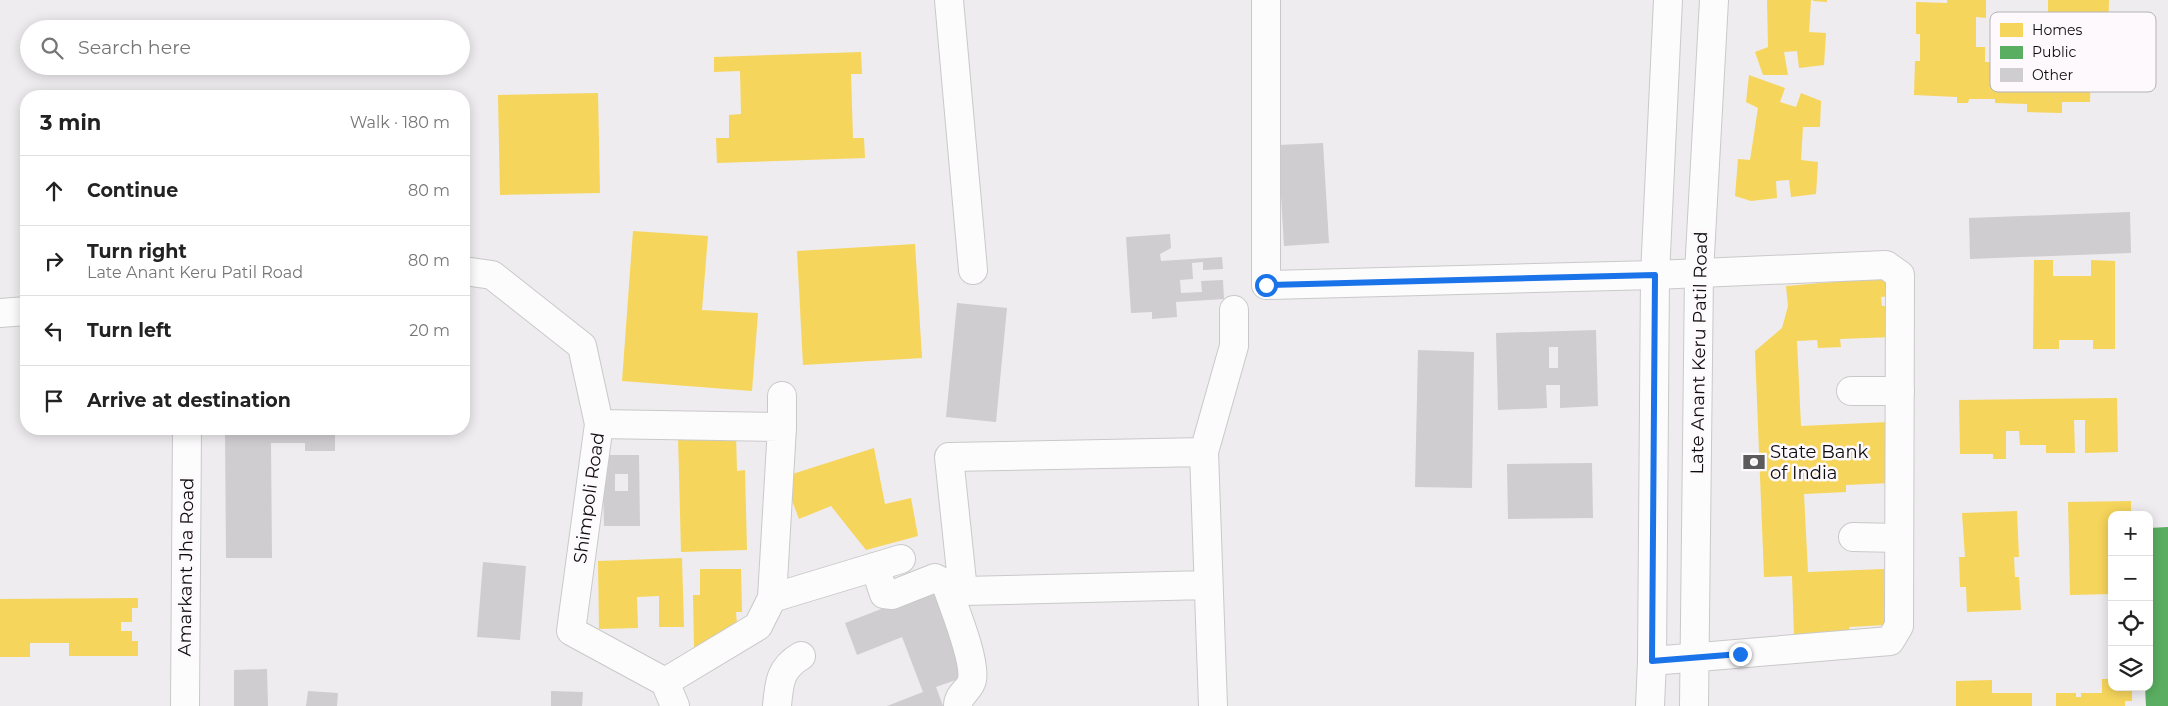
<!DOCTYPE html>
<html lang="en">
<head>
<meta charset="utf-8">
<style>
  :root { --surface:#fff; --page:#f6f6f6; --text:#222; --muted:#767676; --line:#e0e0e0 }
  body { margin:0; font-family:Montserrat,sans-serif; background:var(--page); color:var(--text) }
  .controls { position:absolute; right:15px; bottom:15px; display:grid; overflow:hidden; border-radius:10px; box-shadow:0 2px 12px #0003 }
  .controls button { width:45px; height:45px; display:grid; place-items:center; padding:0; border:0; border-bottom:1px solid var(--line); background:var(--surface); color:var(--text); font:25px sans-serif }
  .stop { position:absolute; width:15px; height:15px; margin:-11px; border:4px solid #1a73e8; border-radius:50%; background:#fff }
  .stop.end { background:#1a73e8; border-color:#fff; box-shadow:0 1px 5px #0008 }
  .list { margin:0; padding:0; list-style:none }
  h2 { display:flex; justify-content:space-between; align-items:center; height:65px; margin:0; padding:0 20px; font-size:21px }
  h2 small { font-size:16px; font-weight:400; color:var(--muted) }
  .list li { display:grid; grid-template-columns:32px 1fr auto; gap:15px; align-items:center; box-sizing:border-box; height:70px; padding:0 20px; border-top:1px solid var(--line) }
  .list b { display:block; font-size:19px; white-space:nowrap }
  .list p { margin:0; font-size:16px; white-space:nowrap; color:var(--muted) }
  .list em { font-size:16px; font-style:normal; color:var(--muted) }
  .icon { flex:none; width:28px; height:28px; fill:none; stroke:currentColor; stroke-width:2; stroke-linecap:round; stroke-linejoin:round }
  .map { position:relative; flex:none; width:2168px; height:706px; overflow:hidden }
  .search { position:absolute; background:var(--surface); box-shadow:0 2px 12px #0003; left:20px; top:20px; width:450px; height:55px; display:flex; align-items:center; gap:12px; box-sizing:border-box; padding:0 18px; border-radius:28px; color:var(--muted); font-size:19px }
  .panel { position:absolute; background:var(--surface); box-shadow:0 2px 12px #0003; left:20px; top:90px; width:450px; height:345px; border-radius:20px }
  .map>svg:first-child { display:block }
</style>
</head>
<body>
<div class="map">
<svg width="2168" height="706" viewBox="0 0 2168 706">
  <rect width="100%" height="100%" fill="#eeecee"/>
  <!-- homes -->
  <g fill="#f6d55c">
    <path d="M1767 0H1811L1809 32 1826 33 1824 65 1799 68 1797 51 1784 52 1788 75H1763L1755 52 1768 47Z"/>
    <path d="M1813 0H1827V2L1813 1Z"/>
    <path d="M1947 0H1986V18L1976 17V47H1985V62L2091 65 2090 102H2062V113L2027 112V104L1995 103V99H1969L1968 103H1957V97L1914 95 1915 61H1920V34H1916V2L1947 3Z"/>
    <path d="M2048 0H2109L2108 32 2048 30Z"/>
    <path d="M861 52 862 74H851L853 138H864L865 158 717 163 716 138H729V115L741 114 740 71 714 72V57Z"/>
    <path d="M1749 75 1785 88 1780 102 1796 107 1801 93 1821 101 1820 127H1803L1801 160 1818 162 1816 194 1791 197 1789 180 1776 181 1777 198 1751 201 1735 196 1738 159 1750 160 1758 108 1746 102Z"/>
    <path d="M598 93 600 193 500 195 498 95Z"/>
    <path d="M633 231 708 236 702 310 758 313 752 391 622 381Z"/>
    <path d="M915 244 922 358 803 365 797 251Z"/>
    <path d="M2034 260H2053V276H2091V260L2115 261V349H2093V340H2059V349H2033Z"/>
    <path d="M1891 277V296L1881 297 1882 306H1891L1893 337 1840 339 1841 347 1818 348 1817 340 1797 341 1801 426 1888 422 1891 483 1846 485V492L1804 494 1808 572 1884 569 1886 625 1849 627 1850 633 1794 636 1792 576 1764 577 1755 351 1782 328 1788 306 1786 286Z"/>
    <path d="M2117 398 2118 452 2085 453V420H2074L2075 453H2046V445H2020L2019 431H2006V459H1993V454H1960L1959 400Z"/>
    <path d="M736 434 737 471 745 470 747 550 681 552 678 436Z"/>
    <path d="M874 448 885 504 911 498 918 536 866 550 831 506 799 519 783 477Z"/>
    <path d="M2131 501V515H2112V594L2070 595 2068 502Z"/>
    <path d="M2017 511 2019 557H2014L2015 577H2019L2021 610 1967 612 1966 587H1960L1959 557H1965L1962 513Z"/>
    <path d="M682 558 684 627H659V596L637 597 638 628 599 629 598 561Z"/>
    <path d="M700 569H741L742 612H736L737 624H732V634L715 647H694L693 595H700Z"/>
    <path d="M138 598V608H132V622H121V631H132V641H138V656H69V643H30V657H0V599Z"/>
    <path d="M2102 679H2112V687H2132V701H2125V706H2056V693H2076V697H2081V693H2102Z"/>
    <path d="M1992 680V693H2032V706H1956V681Z"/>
  </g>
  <!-- public -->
  <path fill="#5aae61" d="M2168 527V706H2146L2145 687H2149V528Z"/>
  <!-- building -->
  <g fill="#cfcdcf" fill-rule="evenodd">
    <path d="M1323 143 1329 243 1284 246 1278 145Z"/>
    <path d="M2130 212 2131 253 1970 259 1969 218Z"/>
    <path d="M1170 234 1171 248 1160 254 1161 261 1222 257 1223 269 1203 270V262L1192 263 1193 279 1180 280 1181 293 1202 292 1201 281 1223 280 1224 299 1176 302 1177 317 1152 319V312L1131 313 1126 237Z"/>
    <path d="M957 303 1007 308 996 422 946 417Z"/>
    <path d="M1596 330 1598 406 1560 408V385H1546L1547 408 1498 410 1496 333ZM1549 347H1558V368H1549Z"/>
    <path d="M1418 350 1474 352 1472 488 1415 487Z"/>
    <path d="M225 429H335V451H305V443H271L272 558H226Z"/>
    <path d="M602 455H639L640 526H604ZM615 474H628V491H615Z"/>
    <path d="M1592 463 1593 518 1508 519 1507 464Z"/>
    <path d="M483 562 526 566 520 640 477 637Z"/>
    <path d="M938 587 958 639 951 642 964 677 936 687 943 706H887L923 692 902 637 857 655 845 623Z"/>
    <path d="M267 669 268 706H234V670Z"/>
    <path d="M308 691 338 693 337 706H306Z"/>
    <path d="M551 691 583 692 582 706H551Z"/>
  </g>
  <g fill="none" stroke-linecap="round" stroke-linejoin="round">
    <defs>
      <g id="minor">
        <path d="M949 0 973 270"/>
        <path d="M1266 0V285L1655 275 1886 265 1900 275 1899 626 1890 641 1652 661"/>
        <path d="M464 271 492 275 582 346 599 424 571 631 665 682 675 706"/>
        <path d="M0 313 26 311"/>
        <path d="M1851 391H1900"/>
        <path d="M599 424 782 427 772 598 758 626 665 682"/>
        <path d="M782 427V396"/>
        <path d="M1204 452 1234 346V310"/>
        <path d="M1853 537 1899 538"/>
        <path d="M875 567 884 594 892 595 935 578 946 584C953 606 976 659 972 680 970 690 958 694 958 706"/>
        <path d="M1207 585 963 591 949 457 1204 452 1213 706"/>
        <path d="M772 598 901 559"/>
        <path d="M185 706 187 429"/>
        <path d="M777 706C779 683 780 668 801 656"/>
        <path d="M1650 706 1652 661 1655 275 1668 0"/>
        <path d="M1694 706 1699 273 1714 0"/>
      </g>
    </defs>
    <!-- minor casing -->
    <use href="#minor" stroke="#cac9ca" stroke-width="30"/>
    <!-- minor -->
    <use href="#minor" stroke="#fcfcfc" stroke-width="28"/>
  </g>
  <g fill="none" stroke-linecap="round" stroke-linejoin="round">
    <!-- route -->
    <path stroke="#1a73e8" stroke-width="6" d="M1266 285 1655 275 1652 661 1740 654"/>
  </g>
  <!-- icons -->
  <defs>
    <symbol id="bank-bare" viewBox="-9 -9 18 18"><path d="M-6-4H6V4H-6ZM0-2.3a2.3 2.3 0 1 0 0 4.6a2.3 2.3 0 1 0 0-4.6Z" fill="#5c5b5c" stroke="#fdf9fc" stroke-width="2.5" paint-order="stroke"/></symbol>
  </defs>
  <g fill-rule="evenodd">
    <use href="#bank-bare" x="1738" y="446" width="32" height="32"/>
  </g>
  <g text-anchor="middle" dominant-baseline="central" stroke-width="5" stroke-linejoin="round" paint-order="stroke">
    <!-- street labels -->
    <g font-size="18" fill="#0e0d0e" stroke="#fdf9fc">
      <text transform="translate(1699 353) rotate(-89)">Late Anant Keru Patil Road</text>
      <text transform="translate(589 498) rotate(-82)">Shimpoli Road</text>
      <text transform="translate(186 567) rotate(-89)">Amarkant Jha Road</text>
    </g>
    <!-- poi labels -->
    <g font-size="18" fill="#0e0d0e" stroke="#fdf9fc" text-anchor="start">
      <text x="1770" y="452">State Bank<tspan x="1770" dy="21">of India</tspan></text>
    </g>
  </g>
  <!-- legend -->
  <rect x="1990" y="12" width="166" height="80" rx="8" fill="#fdf9fc" stroke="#b5b2b5" stroke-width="1"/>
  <rect x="2000" y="23" width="23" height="14" fill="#f6d55c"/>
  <rect x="2000" y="46" width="23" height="13" fill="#5aae61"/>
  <rect x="2000" y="68" width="23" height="14" fill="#cfcdcf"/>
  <g font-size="14" fill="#0e0d0e">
    <text x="2032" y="35">Homes</text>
    <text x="2032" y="57">Public</text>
    <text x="2032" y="80">Other</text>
  </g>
</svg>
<div class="controls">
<button>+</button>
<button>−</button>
<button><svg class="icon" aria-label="locate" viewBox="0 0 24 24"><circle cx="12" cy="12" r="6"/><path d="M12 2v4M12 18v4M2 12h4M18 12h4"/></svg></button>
<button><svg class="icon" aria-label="layers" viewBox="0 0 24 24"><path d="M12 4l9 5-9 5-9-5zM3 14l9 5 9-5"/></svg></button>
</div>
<div class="stop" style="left:1266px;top:285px"></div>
<div class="stop end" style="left:1740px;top:654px"></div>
<div class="search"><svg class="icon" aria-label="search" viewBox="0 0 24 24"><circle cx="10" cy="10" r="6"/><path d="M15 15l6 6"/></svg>Search here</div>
<section class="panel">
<h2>3 min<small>Walk · 180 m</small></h2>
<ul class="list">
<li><svg class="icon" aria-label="ahead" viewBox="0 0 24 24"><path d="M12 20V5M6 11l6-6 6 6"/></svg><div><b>Continue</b></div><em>80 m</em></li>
<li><svg class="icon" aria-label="right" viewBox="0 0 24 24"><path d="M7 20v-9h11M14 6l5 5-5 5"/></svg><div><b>Turn right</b><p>Late Anant Keru Patil Road</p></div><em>80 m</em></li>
<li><svg class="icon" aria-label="left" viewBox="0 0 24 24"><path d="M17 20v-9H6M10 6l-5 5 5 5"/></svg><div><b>Turn left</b></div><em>20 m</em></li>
<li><svg class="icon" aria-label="arrive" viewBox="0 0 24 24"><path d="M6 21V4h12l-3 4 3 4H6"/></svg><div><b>Arrive at destination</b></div></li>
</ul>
</section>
</div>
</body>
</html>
